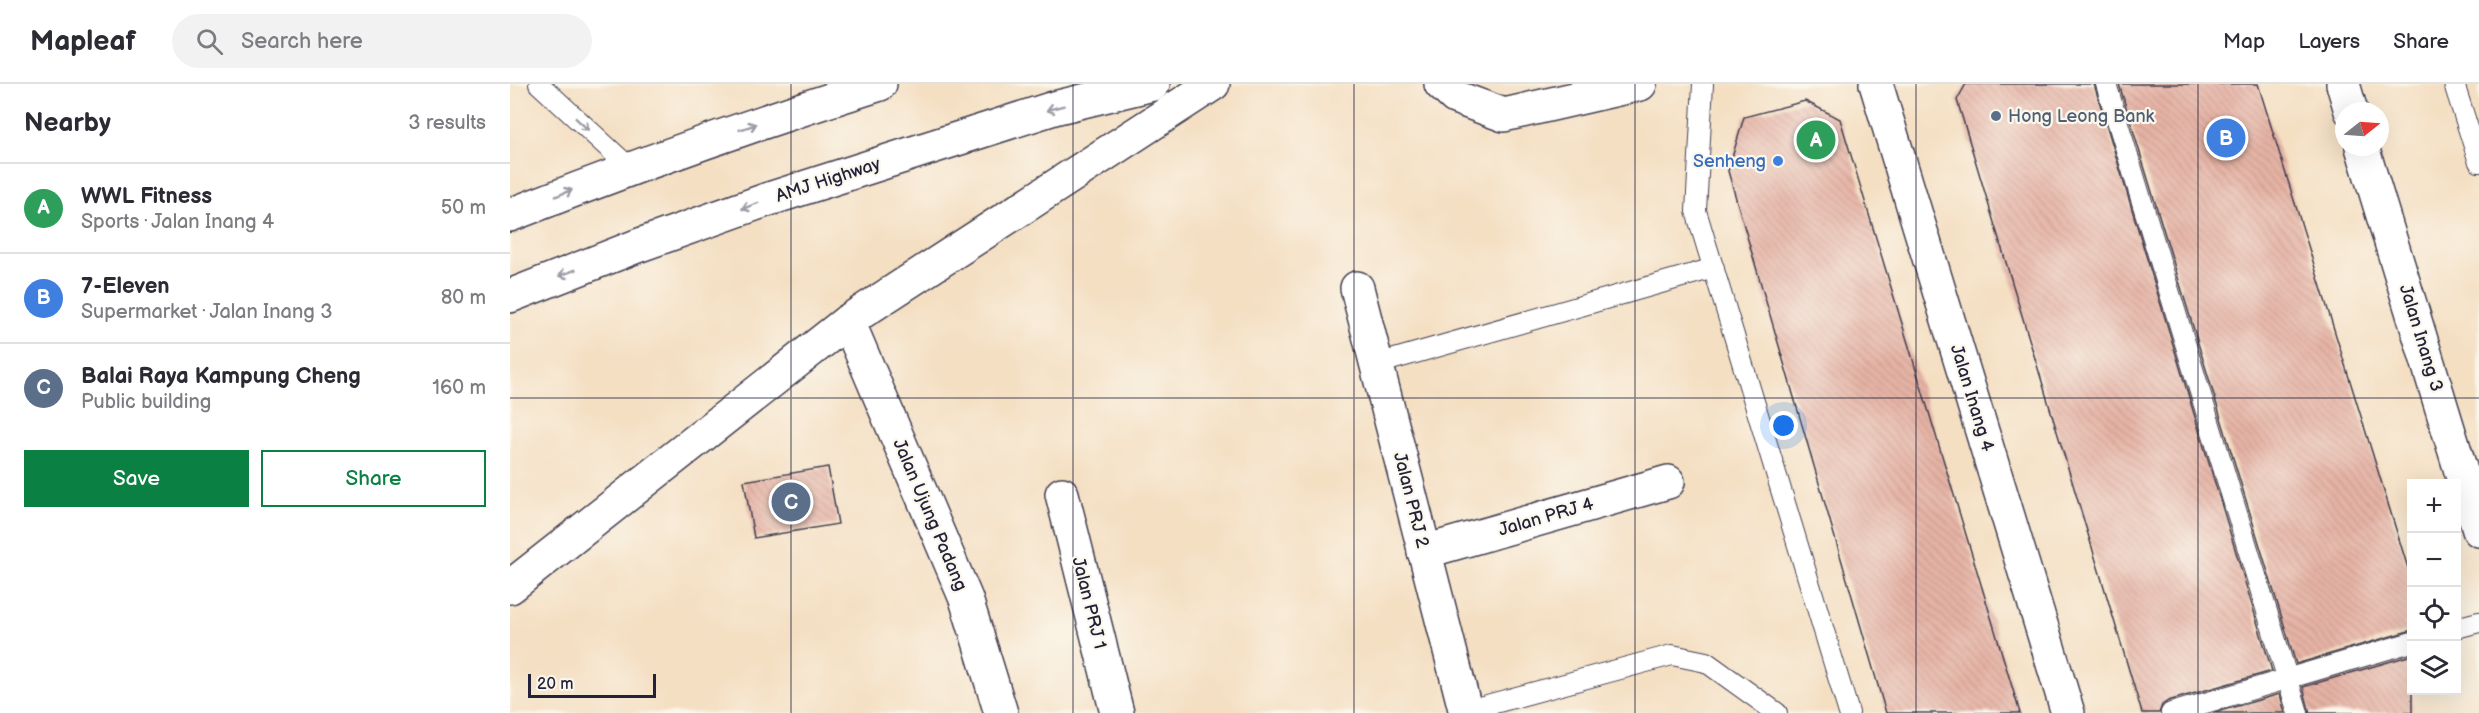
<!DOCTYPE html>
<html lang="en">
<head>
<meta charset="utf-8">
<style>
  :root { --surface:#fff; --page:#f2f2f3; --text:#2b2b33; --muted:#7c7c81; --line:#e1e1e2; --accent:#0b8043 }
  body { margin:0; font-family:"Balsamiq Sans",sans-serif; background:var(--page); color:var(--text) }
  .controls { position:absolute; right:18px; bottom:18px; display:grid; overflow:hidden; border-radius:0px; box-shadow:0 6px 24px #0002 }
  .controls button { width:54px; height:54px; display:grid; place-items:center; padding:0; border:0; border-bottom:2px solid var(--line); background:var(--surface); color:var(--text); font:30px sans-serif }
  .compass { position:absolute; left:1825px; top:18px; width:54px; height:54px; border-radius:50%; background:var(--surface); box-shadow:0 6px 24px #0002; rotate:73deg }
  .scale { position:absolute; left:18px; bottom:15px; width:128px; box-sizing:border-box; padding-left:6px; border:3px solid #22223b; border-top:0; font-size:16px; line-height:21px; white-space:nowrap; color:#22223b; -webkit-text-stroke:4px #fbf7ec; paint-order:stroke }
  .you { position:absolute; left:1274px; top:342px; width:21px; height:21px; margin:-15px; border:4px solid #fff; border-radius:50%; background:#1a73e8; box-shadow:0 0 0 9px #1a73e833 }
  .badge { display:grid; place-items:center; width:39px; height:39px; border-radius:50%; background:var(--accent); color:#fff; font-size:20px; font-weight:700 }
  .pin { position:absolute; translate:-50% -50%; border:3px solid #fff; box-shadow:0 2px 6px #0006 }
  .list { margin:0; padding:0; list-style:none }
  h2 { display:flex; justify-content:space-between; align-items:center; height:78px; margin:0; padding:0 24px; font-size:26px }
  h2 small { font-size:20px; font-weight:400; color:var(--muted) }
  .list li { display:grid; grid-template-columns:39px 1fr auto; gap:18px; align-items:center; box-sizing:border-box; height:90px; padding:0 24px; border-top:2px solid var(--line) }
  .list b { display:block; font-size:22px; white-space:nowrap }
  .list p { margin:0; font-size:20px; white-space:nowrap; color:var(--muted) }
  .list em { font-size:20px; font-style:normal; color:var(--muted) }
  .actions { display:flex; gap:12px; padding:18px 24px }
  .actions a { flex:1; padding:14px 0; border:2px solid var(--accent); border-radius:0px; text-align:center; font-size:21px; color:var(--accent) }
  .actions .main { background:var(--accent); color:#fff }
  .icon { flex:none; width:33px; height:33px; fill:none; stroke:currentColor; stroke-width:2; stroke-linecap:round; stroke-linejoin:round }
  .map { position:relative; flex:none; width:1969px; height:629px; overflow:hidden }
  header { display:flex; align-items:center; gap:36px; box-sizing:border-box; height:84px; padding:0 30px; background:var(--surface); border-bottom:2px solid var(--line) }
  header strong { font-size:28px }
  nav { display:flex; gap:33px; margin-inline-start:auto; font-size:21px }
  .search { width:420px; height:54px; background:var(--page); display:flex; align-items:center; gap:15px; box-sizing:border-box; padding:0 21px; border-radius:33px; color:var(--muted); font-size:22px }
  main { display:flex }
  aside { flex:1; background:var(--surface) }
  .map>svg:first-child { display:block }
</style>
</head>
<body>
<header>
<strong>Mapleaf</strong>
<div class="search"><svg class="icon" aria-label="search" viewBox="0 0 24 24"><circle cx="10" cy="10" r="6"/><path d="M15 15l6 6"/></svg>Search here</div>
<nav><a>Map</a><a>Layers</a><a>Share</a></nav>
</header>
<main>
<aside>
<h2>Nearby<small>3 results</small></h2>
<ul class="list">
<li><span class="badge" style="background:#2e9e5b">A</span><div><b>WWL Fitness</b><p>Sports · Jalan Inang 4</p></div><em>50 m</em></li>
<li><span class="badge" style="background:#3f7fe0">B</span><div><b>7-Eleven</b><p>Supermarket · Jalan Inang 3</p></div><em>80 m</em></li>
<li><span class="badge" style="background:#5c6f8a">C</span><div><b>Balai Raya Kampung Cheng</b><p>Public building</p></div><em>160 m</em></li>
</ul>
<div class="actions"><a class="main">Save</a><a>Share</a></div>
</aside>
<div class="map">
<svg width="1969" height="629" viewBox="0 0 1969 629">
  <defs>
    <pattern id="building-back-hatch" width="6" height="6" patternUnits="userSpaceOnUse" patternTransform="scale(1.5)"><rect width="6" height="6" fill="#e6b3a5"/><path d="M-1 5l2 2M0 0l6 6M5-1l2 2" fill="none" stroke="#c59a8f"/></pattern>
  </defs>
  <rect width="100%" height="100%" fill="#fbf7ec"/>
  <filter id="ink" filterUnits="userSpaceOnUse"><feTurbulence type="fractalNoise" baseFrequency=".0167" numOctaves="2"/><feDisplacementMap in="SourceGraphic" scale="12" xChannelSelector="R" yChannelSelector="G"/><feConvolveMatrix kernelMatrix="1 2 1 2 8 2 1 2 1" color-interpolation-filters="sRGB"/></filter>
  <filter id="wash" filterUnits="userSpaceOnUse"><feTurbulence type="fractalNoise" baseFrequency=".008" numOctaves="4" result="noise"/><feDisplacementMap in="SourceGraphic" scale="24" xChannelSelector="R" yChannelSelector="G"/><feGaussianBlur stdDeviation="1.35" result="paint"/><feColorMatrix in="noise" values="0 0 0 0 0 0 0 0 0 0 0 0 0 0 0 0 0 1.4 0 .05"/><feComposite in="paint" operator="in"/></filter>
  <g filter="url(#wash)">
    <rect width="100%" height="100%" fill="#f4dfc3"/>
    <g id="blocks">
      <!-- building -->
      <g fill="url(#building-back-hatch)">
        <path d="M1456 0H1584L1762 587 1658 617 1652 621 1649 629H1632L1447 16Z"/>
        <path d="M1609 0H1748L1902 497V546L1786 580Z"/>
        <path d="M1295 17 1330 35 1510 629H1376L1218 87 1234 33Z"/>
        <path d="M318 383 328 440 244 454 234 397Z"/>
        <path d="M1902 571V629H1800L1793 603Z"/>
        <path d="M1770 610 1775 629H1703Z"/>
      </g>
    </g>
  </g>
  <g filter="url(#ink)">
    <use href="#blocks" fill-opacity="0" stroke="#423e4f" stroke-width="1.5"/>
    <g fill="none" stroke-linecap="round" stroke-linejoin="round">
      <defs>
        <g id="service">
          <path d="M29 0 120 84"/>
          <path d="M1193 0 1186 127 1339 629"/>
          <path d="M1596 0 1788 629"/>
          <path d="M1944 0 1969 78"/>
          <path d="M867 280 1204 184"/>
          <path d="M1946 544 1969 538"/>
          <path d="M955 627 1162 571 1196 578 1267 629"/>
          <path d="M1661 629 1902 558"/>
        </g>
        <g id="minor">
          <path d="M931 0 945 13 994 31 1130 0"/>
          <path d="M1366 0 1558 629"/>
          <path d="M1833 0 1841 27"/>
          <path d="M1852 63 1969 446"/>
          <path d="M847 204 956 629"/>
          <path d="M338 237 456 515 491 629"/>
          <path d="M552 410 607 629"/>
          <path d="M914 468 1158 398"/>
          <path d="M0 503 338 237 703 0"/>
        </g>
        <g id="trunk">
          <path d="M0 131C122 83 245 39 370 0"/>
          <path d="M0 212 127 162 256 116 544 24 643 0"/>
        </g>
      </defs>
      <!-- service casing -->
      <use href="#service" stroke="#423e4f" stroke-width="22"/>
      <!-- minor casing -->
      <use href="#minor" stroke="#423e4f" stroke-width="36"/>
      <!-- trunk casing -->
      <use href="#trunk" stroke="#423e4f" stroke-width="36"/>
      <!-- service -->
      <use href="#service" stroke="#fff" stroke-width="20"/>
      <!-- minor -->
      <use href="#minor" stroke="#fff" stroke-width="33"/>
      <!-- trunk -->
      <use href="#trunk" stroke="#fff" stroke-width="33"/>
    </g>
    <!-- one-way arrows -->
    <defs><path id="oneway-shaft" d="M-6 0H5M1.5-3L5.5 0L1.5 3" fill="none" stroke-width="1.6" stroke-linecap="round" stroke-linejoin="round" transform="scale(1.5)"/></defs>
    <g stroke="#9c9ca7">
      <use href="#oneway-shaft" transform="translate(545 24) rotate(165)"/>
      <use href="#oneway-shaft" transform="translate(72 40) rotate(43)"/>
      <use href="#oneway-shaft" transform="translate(238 43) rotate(-19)"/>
      <use href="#oneway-shaft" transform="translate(54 109) rotate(-22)"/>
      <use href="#oneway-shaft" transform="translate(240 122) rotate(160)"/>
      <use href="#oneway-shaft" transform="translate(57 189) rotate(159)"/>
    </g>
  </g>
  <!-- grid -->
  <path fill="none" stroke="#22223b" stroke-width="1.5" stroke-opacity="0.55" d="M281 0V629M563 0V629M844 0V629M1125 0V629M1406 0V629M1688 0V629M0 314H1969"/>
  <!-- markers -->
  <circle fill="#5c6f8a" stroke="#fbf7ec" stroke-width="2" cx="1486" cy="32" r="6"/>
  <circle fill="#3f7fe0" stroke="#fbf7ec" stroke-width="2" cx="1268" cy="77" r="6"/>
  <g text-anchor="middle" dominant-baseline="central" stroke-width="4.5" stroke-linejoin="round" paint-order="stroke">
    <!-- service labels -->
    <g font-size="18" fill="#4e5e75" stroke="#fbf7ec" text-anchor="start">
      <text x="1498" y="32">Hong Leong Bank</text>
    </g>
    <!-- shop labels -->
    <g font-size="18" fill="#366cbe" stroke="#fbf7ec" text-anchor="end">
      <text x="1256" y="77">Senheng</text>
    </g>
    <!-- street labels -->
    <g font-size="18" fill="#22223b" stroke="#fbf7ec">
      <text transform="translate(318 96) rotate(-18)">AMJ Highway</text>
      <text transform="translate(1911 254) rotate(73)">Jalan Inang 3</text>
      <text transform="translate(1462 314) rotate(73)">Jalan Inang 4</text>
      <text transform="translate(901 416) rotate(76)">Jalan PRJ 2</text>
      <text transform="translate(420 431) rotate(67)">Jalan Ujung Padang</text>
      <text transform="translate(1036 433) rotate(-16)">Jalan PRJ 4</text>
      <text transform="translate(579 519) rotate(76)">Jalan PRJ 1</text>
    </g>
  </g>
</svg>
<div class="controls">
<button>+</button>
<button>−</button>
<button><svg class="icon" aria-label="locate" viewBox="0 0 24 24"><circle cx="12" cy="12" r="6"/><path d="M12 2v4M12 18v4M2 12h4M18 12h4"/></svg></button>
<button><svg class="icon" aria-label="layers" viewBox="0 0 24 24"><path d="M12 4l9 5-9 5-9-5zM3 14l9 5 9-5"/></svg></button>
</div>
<svg class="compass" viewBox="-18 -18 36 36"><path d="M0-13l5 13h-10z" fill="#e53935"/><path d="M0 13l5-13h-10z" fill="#7c7c81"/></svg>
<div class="scale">20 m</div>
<div class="you"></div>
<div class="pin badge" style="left:1306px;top:56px;background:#2e9e5b">A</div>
<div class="pin badge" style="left:1716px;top:54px;background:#3f7fe0">B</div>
<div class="pin badge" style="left:281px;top:418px;background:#5c6f8a">C</div>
</div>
</main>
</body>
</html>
